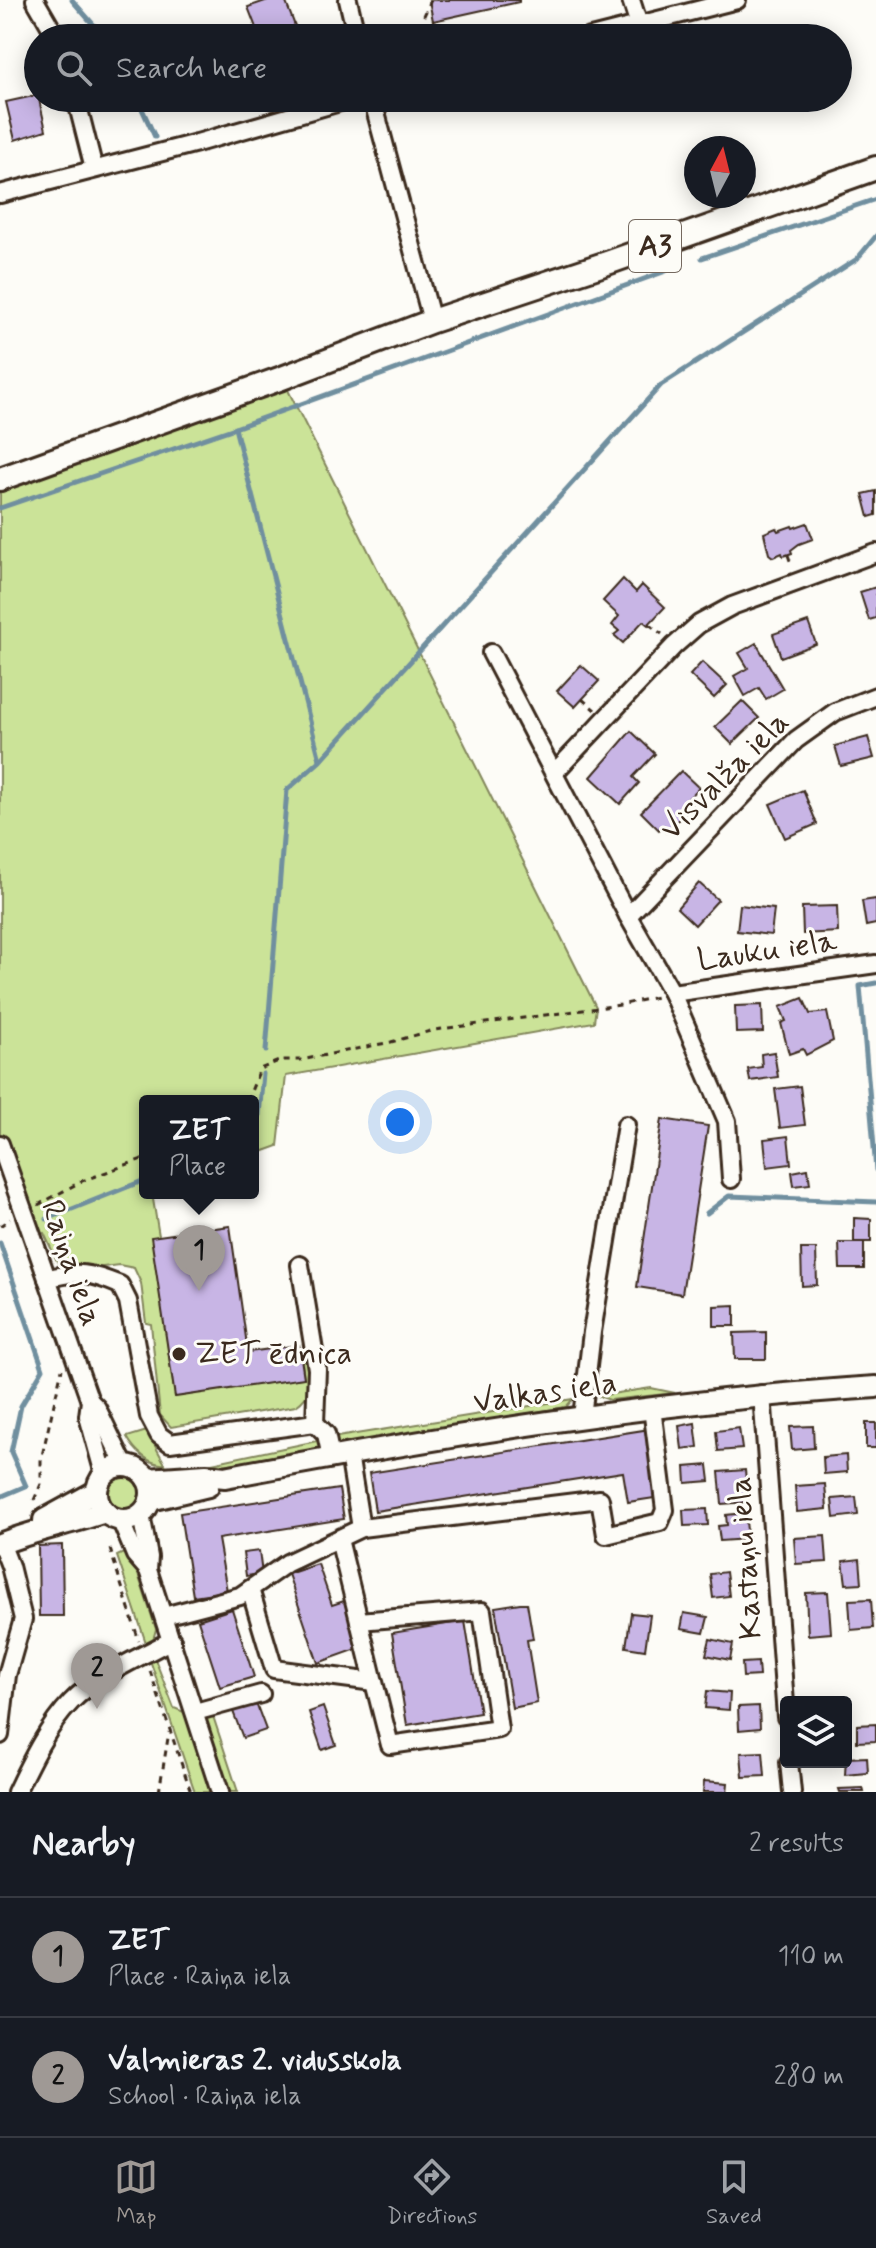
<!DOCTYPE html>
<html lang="en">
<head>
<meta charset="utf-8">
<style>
  :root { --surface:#171b24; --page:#20242c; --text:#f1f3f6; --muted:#9ea1a6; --line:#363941; --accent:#9f9995 }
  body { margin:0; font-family:Mynerve,sans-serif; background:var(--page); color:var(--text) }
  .controls { position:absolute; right:24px; bottom:24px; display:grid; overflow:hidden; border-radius:8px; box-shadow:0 4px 20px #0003 }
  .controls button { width:72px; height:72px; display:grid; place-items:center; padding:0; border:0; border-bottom:2px solid var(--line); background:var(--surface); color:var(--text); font:40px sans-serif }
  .compass { position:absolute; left:684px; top:136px; width:72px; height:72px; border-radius:50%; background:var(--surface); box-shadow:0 4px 20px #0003; rotate:7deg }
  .you { position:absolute; left:400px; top:1122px; width:28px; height:28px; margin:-20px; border:6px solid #fff; border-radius:50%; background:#1a73e8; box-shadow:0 0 0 12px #1a73e833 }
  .badge { display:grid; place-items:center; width:52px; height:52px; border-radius:50%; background:var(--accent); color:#111; font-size:26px; font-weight:700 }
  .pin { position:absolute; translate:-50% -66px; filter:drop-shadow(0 2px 4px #0008) }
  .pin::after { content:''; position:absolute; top:42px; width:28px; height:24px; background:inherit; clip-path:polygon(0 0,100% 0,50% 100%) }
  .popup { position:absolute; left:139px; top:1095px; width:120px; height:104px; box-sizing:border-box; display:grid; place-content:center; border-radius:8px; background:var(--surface); filter:drop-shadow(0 2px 6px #0005); font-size:26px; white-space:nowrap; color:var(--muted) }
  .popup b { font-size:30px; color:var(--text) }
  .popup::after { content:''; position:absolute; left:50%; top:100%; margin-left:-16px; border:16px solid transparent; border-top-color:var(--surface) }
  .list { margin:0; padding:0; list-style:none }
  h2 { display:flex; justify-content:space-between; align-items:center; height:104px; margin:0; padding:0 32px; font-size:34px }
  h2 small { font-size:26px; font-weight:400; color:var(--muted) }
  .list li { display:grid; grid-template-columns:52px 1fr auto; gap:24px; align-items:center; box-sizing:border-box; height:120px; padding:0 32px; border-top:2px solid var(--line) }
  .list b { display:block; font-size:30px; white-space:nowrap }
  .list p { margin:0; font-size:26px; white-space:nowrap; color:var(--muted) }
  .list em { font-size:26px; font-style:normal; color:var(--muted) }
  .icon { flex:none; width:44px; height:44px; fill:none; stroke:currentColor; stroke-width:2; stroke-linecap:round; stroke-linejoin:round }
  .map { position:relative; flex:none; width:876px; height:1792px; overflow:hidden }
  .search { position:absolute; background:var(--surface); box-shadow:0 4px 20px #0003; left:24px; right:24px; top:24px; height:88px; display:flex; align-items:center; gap:20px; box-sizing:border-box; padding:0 28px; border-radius:44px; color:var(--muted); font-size:30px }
  .sheet { height:344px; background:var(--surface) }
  nav { display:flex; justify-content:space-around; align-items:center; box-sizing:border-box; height:112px; border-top:2px solid var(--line); background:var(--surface); font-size:22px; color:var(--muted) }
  nav a { display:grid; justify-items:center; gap:4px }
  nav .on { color:var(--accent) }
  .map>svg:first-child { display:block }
</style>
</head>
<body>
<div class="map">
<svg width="876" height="1792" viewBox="0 0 876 1792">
  <rect width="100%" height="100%" fill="#fdfcf7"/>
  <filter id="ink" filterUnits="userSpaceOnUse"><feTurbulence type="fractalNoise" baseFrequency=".0125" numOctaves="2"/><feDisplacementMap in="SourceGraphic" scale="16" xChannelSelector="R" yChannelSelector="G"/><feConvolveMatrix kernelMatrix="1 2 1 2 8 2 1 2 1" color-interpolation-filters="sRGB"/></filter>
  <g filter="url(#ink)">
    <!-- green -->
    <g fill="#cbe398" stroke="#83865b" stroke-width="2">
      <path d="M282 378 596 1007 594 1022 286 1076 278 1146 253 1155V1101H145V1193H152L159 1236 152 1238 175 1396 304 1378 302 1360 310 1359C311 1379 314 1394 296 1406L171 1427 160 1415 151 1324 146 1323 141 1283 134 1268 119 1265 62 1272 44 1233 32 1237 0 1144V479Z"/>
      <path d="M651 1388 675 1393 610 1400 598 1396Z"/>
      <path d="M573 1399 566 1407 188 1471V1468L331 1438Z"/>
      <path d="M147 1431 165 1464C150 1466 134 1450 127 1437Z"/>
      <circle cx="124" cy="1492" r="17"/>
      <path d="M130 1550 156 1629 153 1640 146 1643 117 1556Z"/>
      <path d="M155 1659 174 1708 184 1712 188 1718 213 1792H195L150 1660Z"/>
      <path d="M211 1710 238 1792H229L204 1723V1716Z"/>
    </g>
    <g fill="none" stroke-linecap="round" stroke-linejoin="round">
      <!-- stream -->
      <g stroke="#708f9f" stroke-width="5">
        <path d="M72 0 105 38"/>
        <path d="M137 98 155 137"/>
        <path d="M702 258 876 199"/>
        <path d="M235 428 320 760"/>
        <path d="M0 508 235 428 666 271"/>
        <path d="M876 983 860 986 876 1170"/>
        <path d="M266 1051 287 790 320 761 661 385 857 259 876 236"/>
        <path d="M253 1137 257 1135 263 1074"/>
        <path d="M707 1213 729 1196 876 1202"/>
        <path d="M47 1219 145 1180"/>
        <path d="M0 1243 43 1369 21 1406 11 1452 26 1486 0 1497"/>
      </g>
    </g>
    <!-- building -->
    <g fill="#c8b5e5" stroke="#3b2a1e" stroke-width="2">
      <path d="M268 0H285L295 26 260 38 248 7Z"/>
      <path d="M429 0H519V2L433 21Z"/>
      <path d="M174 32 175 38H143V37Z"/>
      <path d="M38 95 46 130 15 140 6 102Z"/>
      <path d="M876 491V515L869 517 863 494Z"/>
      <path d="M807 523 813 539 799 544 791 550 792 553 783 556 782 553 773 557 769 554 764 533 776 528 778 531 792 526 793 528Z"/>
      <path d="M623 579 636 592 642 585 665 607 648 625 643 621 623 643 614 635 619 631 612 625 619 616 603 601Z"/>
      <path d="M876 587V618L869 620 860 592Z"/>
      <path d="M808 622 816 644 781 657 773 634Z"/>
      <path d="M756 643 783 689 766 699 759 688 745 696 734 676 748 668 739 653Z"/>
      <path d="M702 662 727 685 714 698 690 675Z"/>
      <path d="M581 665 599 681 575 707 557 691Z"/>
      <path d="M742 701 759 718 732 744 715 727Z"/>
      <path d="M631 731 655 754 633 777 639 783 620 804 591 777Z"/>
      <path d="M868 737 874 758 841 766 835 746Z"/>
      <path d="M681 771 699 788 686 801 692 806 666 832 661 827 659 830 641 812Z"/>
      <path d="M803 790 817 824 785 838 770 804Z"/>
      <path d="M699 883 718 900 695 925 677 908Z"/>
      <path d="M876 899V924L866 926 862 901Z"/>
      <path d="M740 905 774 909 771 935 737 931Z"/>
      <path d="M837 906 838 932 803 934 802 907Z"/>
      <path d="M803 998 810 1014 827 1012 833 1041 806 1055 803 1049 789 1054 781 1023 786 1021 780 1007Z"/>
      <path d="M762 1005 763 1032 736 1033 735 1006Z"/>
      <path d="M774 1052 778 1077 750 1081 748 1069 762 1067 761 1054Z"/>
      <path d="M800 1086 805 1125 780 1128 775 1089Z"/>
      <path d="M662 1119 708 1126 682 1294 637 1287Z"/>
      <path d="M788 1136 791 1164 767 1167 764 1139Z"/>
      <path d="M808 1169 810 1184 794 1186 792 1172Z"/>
      <path d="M854 1218 871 1219V1242H854Z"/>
      <path d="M230 1226 248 1352 299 1345 304 1378 175 1397 151 1237Z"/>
      <path d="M839 1243H864V1269H840Z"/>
      <path d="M801 1249H816L817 1285 802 1286Z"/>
      <path d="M735 1305V1326H714V1306Z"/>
      <path d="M766 1332V1359H735L734 1333Z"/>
      <path d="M695 1423 698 1447 682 1449 679 1426Z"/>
      <rect x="866" y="1423" width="10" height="25"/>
      <path d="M813 1426 814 1448 792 1450 790 1427Z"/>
      <path d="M739 1428 742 1449 718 1451 716 1431Z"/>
      <path d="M650 1429 661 1497 628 1502 623 1472 375 1511 369 1473Z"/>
      <path d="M846 1455 847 1472 824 1474 823 1457Z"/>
      <path d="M708 1465 710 1481 686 1483 685 1467Z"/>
      <path d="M745 1470 748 1502 722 1504 719 1472Z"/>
      <path d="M825 1484 827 1509 797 1512 795 1486Z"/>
      <path d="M339 1489 344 1519 218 1539 227 1591 193 1596 180 1513Z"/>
      <path d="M856 1497 858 1515 834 1518 832 1499Z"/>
      <path d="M707 1509 708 1525 684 1526 683 1510Z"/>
      <path d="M745 1513 748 1539 720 1541 718 1526 727 1525 726 1515Z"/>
      <path d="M825 1536 827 1562 796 1564 794 1538Z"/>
      <path d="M62 1545 63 1616H39L38 1546Z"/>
      <path d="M259 1551 262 1574 246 1576 243 1553Z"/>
      <path d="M860 1559 862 1583 846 1584 843 1561Z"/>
      <path d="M318 1564 332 1605 344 1601 360 1648 318 1663 288 1574Z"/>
      <path d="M726 1572 729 1596 713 1598 710 1574Z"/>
      <path d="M828 1592 831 1633 808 1635 806 1593Z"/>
      <path d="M871 1599 873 1628 851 1630 849 1600Z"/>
      <path d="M520 1603H527L533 1639 527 1640 537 1703 512 1708 495 1607Z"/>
      <path d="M232 1609 254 1677 220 1687 198 1620Z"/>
      <path d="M631 1613 650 1615 645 1650 626 1647Z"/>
      <path d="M684 1613 708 1617 704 1633 681 1629Z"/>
      <path d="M465 1621 480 1713 407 1725 392 1633Z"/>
      <path d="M710 1639 733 1644 730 1660 706 1655Z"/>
      <path d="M758 1662 759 1676 743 1677 742 1663Z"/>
      <path d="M707 1691 730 1693 729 1710 705 1708Z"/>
      <path d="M254 1698 266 1730 243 1738 231 1706Z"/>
      <path d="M759 1706 760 1728 739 1730 738 1707Z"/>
      <path d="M323 1707 336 1745 322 1750 309 1712Z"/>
      <path d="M876 1724V1741L857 1742V1725Z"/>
      <path d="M763 1752 765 1776 743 1777 741 1753Z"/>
      <path d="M867 1757 868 1773 845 1775 846 1758Z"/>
      <path d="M704 1781 728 1783 727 1792H703Z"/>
      <path d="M863 1788 864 1792H840L839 1789Z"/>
    </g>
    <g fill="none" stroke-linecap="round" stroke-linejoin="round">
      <defs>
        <g id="minor">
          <path d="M35 0 57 38"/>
          <path d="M348 0 357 38"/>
          <path d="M631 0 639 25"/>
          <path d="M587 38 737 0"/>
          <path d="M76 98 94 169"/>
          <path d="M372 98 432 321"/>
          <path d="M0 194 197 143 354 98"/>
          <path d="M491 653 628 916 672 993 727 1121 731 1179"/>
          <path d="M555 772 674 646 699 624 732 606 876 553"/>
          <path d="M628 916 796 740 835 712 876 696"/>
          <path d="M672 993 876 964"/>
          <path d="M0 1144 90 1401 97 1408 125 1466"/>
          <path d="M47 1279C77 1270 91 1273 120 1285L128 1301 149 1416 159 1435 170 1443 315 1423 317 1369 300 1265"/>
          <path d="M762 1394 786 1717"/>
          <path d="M90 1401 88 1416 104 1474"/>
          <path d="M582 1417 592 1332 626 1125"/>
          <path d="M315 1423 326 1434 331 1457"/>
          <path d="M349 1454 361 1528"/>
          <path d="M141 1514 149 1557 148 1570"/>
          <path d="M120 1519 135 1555 148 1570 220 1792"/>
          <path d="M250 1589 274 1669 374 1682 339 1539"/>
          <path d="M164 1616 240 1596 287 1563 361 1528 600 1499 606 1535 660 1522 665 1510 652 1408"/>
          <path d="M359 1621 482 1611 499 1729 390 1745 374 1682"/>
          <path d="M195 1712 261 1694"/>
          <path d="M0 1735 7 1675 23 1619 10 1566 1 1543"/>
          <path d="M789 1762 792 1792"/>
          <path d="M16 1792C31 1761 47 1727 71 1702 96 1676 140 1657 172 1640"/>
        </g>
        <g id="major">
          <circle cx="124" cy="1493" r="27"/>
          <path d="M147 1479 206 1475 225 1477C441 1436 657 1401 876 1387"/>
          <path d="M150 1500 208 1486"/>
          <path d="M44 1520 97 1491"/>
          <path d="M0 1544C34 1530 70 1524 105 1512"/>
        </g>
        <path id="highway" d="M0 479 282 378 432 321 610 262 876 168"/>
      </defs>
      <!-- minor casing -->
      <use href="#minor" stroke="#3b2a1e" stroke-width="22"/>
      <!-- major casing -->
      <use href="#major" stroke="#3b2a1e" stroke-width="26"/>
      <!-- highway casing -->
      <use href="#highway" stroke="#3b2a1e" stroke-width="28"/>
      <!-- path -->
      <g stroke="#3b2a1e" stroke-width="3" stroke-dasharray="6 6" stroke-linecap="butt">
        <path d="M414 38 431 0"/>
        <path d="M788 555 792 566"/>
        <path d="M649 624 662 634"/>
        <path d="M582 699 595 710"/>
        <path d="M247 1101 260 1069 281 1060H301L391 1042 434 1030 620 1005 657 997"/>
        <path d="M38 1205 82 1181 145 1158"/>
        <path d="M0 1226 10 1219"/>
        <path d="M34 1500 41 1484V1460L62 1369"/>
        <path d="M110 1549 139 1641"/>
        <path d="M150 1671 191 1792"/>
        <path d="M159 1792 169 1732"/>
      </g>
      <!-- minor -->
      <use href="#minor" stroke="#fdfcf7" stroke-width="16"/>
      <!-- major -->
      <use href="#major" stroke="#fdfcf7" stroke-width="20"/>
      <!-- highway -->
      <use href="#highway" stroke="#fdfcf7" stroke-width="22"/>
    </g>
  </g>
  <!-- markers -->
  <circle fill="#3b2a1e" stroke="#fdfcf7" stroke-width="3" cx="179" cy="1354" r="8"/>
  <g text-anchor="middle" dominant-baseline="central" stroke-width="6" stroke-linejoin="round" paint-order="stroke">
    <!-- shield labels -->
    <rect fill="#fdfcf7" stroke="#75695f" stroke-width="2" x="629" y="220" width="52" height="52" rx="6"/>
    <g font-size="30" font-weight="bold" fill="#3b2a1e">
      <text x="655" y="246">A3</text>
    </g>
    <!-- street labels -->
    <g font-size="32" fill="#3b2a1e" stroke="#fdfcf7">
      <text transform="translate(725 776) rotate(-45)">Visvalža iela</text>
      <text transform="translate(767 951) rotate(-8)">Lauku iela</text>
      <text transform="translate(71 1263) rotate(71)">Raiņa iela</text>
      <text transform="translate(545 1393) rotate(-8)">Valkas iela</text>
      <text transform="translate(746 1558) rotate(-94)">Kastaņu iela</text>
    </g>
    <!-- poi labels -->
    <g font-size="32" fill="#3b2a1e" stroke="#fdfcf7" text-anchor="start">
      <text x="195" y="1354">ZET ēdnica</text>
    </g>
  </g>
</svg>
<div class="controls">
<button><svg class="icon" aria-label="layers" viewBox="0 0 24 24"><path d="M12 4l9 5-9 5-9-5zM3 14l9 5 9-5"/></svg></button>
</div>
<svg class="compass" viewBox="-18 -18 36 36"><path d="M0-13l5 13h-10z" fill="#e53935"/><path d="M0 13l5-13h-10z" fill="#9ea1a6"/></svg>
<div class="you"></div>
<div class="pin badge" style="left:199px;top:1291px">1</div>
<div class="popup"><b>ZET</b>Place</div>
<div class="pin badge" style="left:97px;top:1709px">2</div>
<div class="search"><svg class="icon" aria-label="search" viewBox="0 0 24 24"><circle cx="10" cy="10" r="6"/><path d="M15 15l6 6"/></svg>Search here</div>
</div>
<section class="sheet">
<h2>Nearby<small>2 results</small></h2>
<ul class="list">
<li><span class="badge">1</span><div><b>ZET</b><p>Place · Raiņa iela</p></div><em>110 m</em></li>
<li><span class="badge">2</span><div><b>Valmieras 2. vidusskola</b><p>School · Raiņa iela</p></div><em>280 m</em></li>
</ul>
</section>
<nav>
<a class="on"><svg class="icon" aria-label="map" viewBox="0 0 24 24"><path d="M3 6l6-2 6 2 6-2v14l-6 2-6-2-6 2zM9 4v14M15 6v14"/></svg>Map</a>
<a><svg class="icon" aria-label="directions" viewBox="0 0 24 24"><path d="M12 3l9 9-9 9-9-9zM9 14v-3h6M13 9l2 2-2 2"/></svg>Directions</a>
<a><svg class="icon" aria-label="saved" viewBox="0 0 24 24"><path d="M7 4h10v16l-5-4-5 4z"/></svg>Saved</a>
</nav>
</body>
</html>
